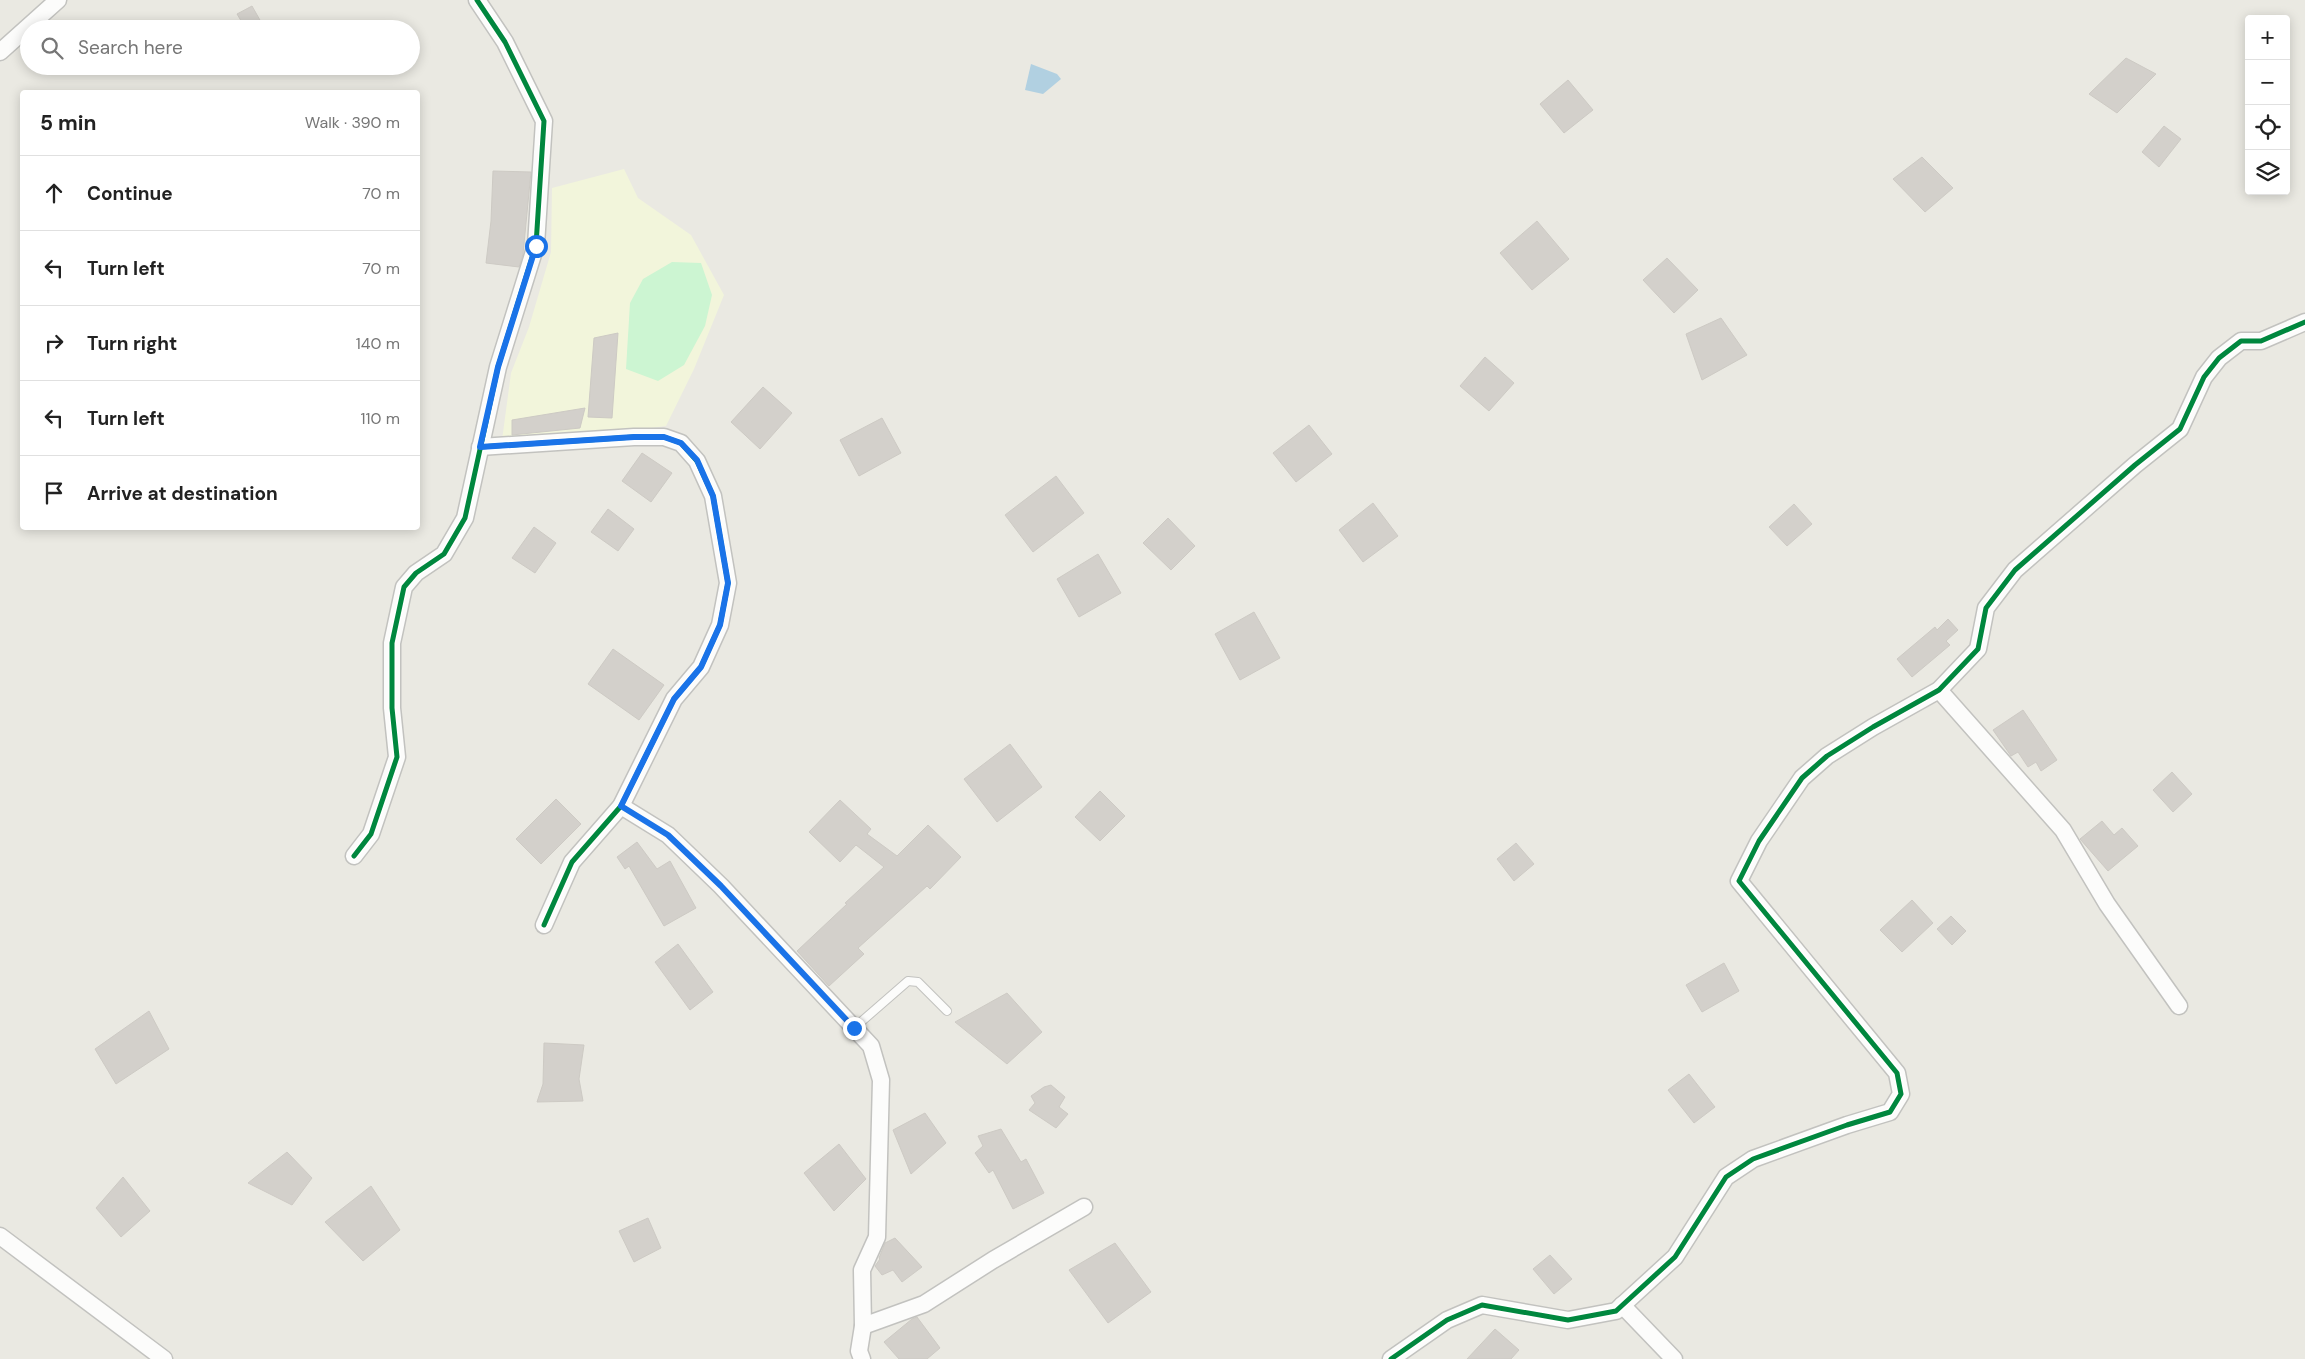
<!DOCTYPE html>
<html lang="en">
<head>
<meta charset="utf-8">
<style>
  :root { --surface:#fff; --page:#f6f6f6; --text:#222; --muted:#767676; --line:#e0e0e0 }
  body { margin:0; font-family:"DM Sans",sans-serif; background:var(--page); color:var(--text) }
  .controls { position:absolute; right:15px; top:15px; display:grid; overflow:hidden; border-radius:5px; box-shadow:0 2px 12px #0003 }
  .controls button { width:45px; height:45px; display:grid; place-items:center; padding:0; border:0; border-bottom:1px solid var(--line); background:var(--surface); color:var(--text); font:25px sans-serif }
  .stop { position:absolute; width:15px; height:15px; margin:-11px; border:4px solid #1a73e8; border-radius:50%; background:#fff }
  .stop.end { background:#1a73e8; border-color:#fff; box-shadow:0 1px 5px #0008 }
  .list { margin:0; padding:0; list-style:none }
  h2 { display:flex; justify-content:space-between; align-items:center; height:65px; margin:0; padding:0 20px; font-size:21px }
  h2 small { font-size:16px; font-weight:400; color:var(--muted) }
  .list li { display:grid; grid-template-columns:32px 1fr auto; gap:15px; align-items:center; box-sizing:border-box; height:75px; padding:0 20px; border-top:1px solid var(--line) }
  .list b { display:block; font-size:19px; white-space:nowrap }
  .list em { font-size:16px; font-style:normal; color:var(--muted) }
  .icon { flex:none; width:28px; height:28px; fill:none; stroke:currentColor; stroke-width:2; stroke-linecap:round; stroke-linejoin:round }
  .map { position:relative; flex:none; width:2305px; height:1359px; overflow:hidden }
  .search { position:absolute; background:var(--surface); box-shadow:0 2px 12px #0003; left:20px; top:20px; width:400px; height:55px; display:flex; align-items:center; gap:12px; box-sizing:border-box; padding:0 18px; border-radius:28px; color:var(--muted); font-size:19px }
  .panel { position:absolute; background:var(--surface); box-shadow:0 2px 12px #0003; left:20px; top:90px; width:400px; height:440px; border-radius:5px }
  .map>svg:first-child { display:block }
</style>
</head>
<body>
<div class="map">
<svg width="2305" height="1359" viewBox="0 0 2305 1359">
  <rect width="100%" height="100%" fill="#eae9e2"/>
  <!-- education -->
  <path fill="#f2f5db" d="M624 169 638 198 691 235 724 295 694 369 666 426 600 435 502 440 511 373 529 327 551 252 552 188Z"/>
  <!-- park -->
  <path fill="#ccf5d2" d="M672 262 701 263 712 295 705 326 684 365 658 381 626 369 630 303 643 279Z"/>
  <!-- water -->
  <path fill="#b1d0e1" d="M1031 64 1057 74 1061 79 1043 94 1025 90Z"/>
  <!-- building -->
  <g fill="#d3d0cb" stroke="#cdcac4">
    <path d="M252 6 265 29H246L237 14Z"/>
    <path d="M2126 58 2156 74 2117 113 2089 94Z"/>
    <path d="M1568 80 1593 110 1564 133 1540 104Z"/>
    <path d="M2164 126 2181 139 2159 167 2142 152Z"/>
    <path d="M1922 157 1953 188 1925 212 1893 179Z"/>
    <path d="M493 171 531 172 523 254 519 267 486 263 491 221Z"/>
    <path d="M1537 221 1569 259 1532 290 1500 253Z"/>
    <path d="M1667 258 1698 290 1674 313 1643 280Z"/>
    <path d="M1721 318 1747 355 1702 380 1686 334Z"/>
    <path d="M618 333 612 418 588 417 594 338Z"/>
    <path d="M1485 357 1514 383 1489 411 1460 386Z"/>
    <path d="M763 387 792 413 760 449 731 422Z"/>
    <path d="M585 408 580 428 512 435V420Z"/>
    <path d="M882 418 901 453 859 476 840 440Z"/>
    <path d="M1309 425 1332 454 1296 482 1273 453Z"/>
    <path d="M642 453 672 473 651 502 622 481Z"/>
    <path d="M1056 476 1084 513 1033 552 1005 515Z"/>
    <path d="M1373 503 1398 536 1363 562 1339 530Z"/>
    <path d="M1794 504 1812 524 1787 546 1769 527Z"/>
    <path d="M608 509 634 529 618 551 591 532Z"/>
    <path d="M1168 518 1195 546 1171 570 1143 543Z"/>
    <path d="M534 527 556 543 535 573 512 558Z"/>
    <path d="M1098 554 1121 593 1079 617 1057 579Z"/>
    <path d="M1254 612 1280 658 1240 680 1215 634Z"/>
    <path d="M1948 619 1958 630 1946 641 1950 645 1912 677 1897 659 1935 627 1937 630Z"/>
    <path d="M613 649 664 685 639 720 588 684Z"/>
    <path d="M2023 710 2057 760 2041 771 2036 762 2028 767 2018 752 2011 756 1993 730Z"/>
    <path d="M1010 744 1042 787 997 822 964 779Z"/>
    <path d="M2172 772 2192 794 2173 812 2153 790Z"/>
    <path d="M1100 791 1125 816 1100 841 1075 817Z"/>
    <path d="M556 799 581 824 541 864 516 839Z"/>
    <path d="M840 800 871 829 867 834 897 856 928 825 961 857 930 889 927 886 858 948 864 954 829 986 797 951 847 904 845 903 884 867 856 845 840 862 809 832Z"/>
    <path d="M2102 821 2114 835 2122 828 2138 846 2108 871 2080 839Z"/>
    <path d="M637 842 657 869 670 861 696 908 664 926 629 866 625 869 617 857Z"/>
    <path d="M1516 843 1534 864 1514 881 1497 859Z"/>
    <path d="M1912 900 1933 923 1902 952 1880 930Z"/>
    <path d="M1951 916 1966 931 1952 945 1937 929Z"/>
    <path d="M678 944 713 992 690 1010 655 962Z"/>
    <path d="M1724 963 1739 991 1702 1012 1686 985Z"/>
    <path d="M1007 993 1042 1032 1007 1064 955 1022Z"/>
    <path d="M149 1011 169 1049 116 1084 95 1049Z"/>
    <path d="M544 1043 584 1045 579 1079 583 1101 537 1102 543 1084Z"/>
    <path d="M1689 1074 1715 1107 1694 1123 1668 1090Z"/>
    <path d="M1051 1085 1065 1097 1059 1107 1068 1114 1056 1128 1029 1110 1035 1103 1031 1096 1044 1087Z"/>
    <path d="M925 1113 946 1143 911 1174 893 1130Z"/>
    <path d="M1001 1129 1021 1162 1026 1159 1044 1193 1013 1209 993 1170 989 1173 975 1153 983 1146 978 1136Z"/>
    <path d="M839 1144 866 1179 834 1211 804 1173Z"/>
    <path d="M287 1152 312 1178 292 1205 248 1183Z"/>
    <path d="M123 1177 150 1211 121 1237 96 1208Z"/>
    <path d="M371 1186 400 1230 363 1261 325 1222Z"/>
    <path d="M648 1218 661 1248 634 1262 619 1231Z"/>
    <path d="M895 1238 922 1267 902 1282 893 1270 882 1275 875 1266 880 1259 879 1258 885 1243Z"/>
    <path d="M1115 1243 1151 1292 1108 1323 1069 1270Z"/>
    <path d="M1550 1255 1572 1279 1554 1294 1533 1269Z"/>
    <path d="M917 1317 940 1348 927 1359H899L884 1342 912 1319Z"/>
    <path d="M1495 1329 1519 1350 1511 1359H1467Z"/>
  </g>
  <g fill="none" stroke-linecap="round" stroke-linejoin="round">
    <defs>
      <path id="service" d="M854 1028 908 981 918 982 947 1011"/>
      <g id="minor">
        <path d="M0 52 58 0"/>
        <path d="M480 447 634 437H664L681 443 697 461 713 496 728 583 720 625 701 667 674 699 621 806 572 862 544 925"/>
        <path d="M1939 690 2063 830 2107 904 2179 1006"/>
        <path d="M621 806 668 835 721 886 871 1046 881 1080 877 1237 862 1270 863 1326 859 1351 862 1359"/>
        <path d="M354 856 371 834 397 757 392 708V643L404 587 416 573 444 554 465 518 498 367 536 245 544 121 505 42 477 0"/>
        <path d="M0 1236 164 1359"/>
        <path d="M1622 1305 1674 1359"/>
        <path d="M863 1326 924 1304 993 1260 1084 1207"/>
        <path d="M1391 1359 1447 1320 1482 1305 1568 1320 1616 1311 1675 1257 1726 1177 1753 1159 1847 1125 1890 1112 1901 1094 1897 1073 1739 881 1759 841 1802 778 1827 756 1873 727 1939 690 1978 649 1986 608 2015 570 2135 465 2180 429 2204 377 2219 358 2241 341H2261L2305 322"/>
      </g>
    </defs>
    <!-- service casing -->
    <use href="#service" stroke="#c2c2bf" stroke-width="10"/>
    <!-- minor casing -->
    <use href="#minor" stroke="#c2c2bf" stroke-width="19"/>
    <!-- service -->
    <use href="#service" stroke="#fcfcfb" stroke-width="8"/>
    <!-- minor -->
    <use href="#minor" stroke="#fcfcfb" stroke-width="16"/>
    <defs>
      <g id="cycleway">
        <path d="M480 447 634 437H664L681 443 697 461 713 496 728 583 720 625 701 667 674 699 621 806 572 862 544 925"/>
        <path d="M354 856 371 834 397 757 392 708V643L404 587 416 573 444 554 465 518 498 367 536 245 544 121 505 42 477 0"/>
        <path d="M1391 1359 1447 1320 1482 1305 1568 1320 1616 1311 1675 1257 1726 1177 1753 1159 1847 1125 1890 1112 1901 1094 1897 1073 1739 881 1759 841 1802 778 1827 756 1873 727 1939 690 1978 649 1986 608 2015 570 2135 465 2180 429 2204 377 2219 358 2241 341H2261L2305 322"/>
      </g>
    </defs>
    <!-- cycleway casing -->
    <use href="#cycleway" stroke="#fff" stroke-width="8"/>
    <!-- cycleway -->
    <use href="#cycleway" stroke="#00873e" stroke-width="5"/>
  </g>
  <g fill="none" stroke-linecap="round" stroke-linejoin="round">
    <!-- route -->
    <path stroke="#1a73e8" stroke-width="6" d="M536 246 498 367 480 447 634 437H664L681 443 697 460 713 496 728 583 720 625 701 667 674 699 621 806 668 835 721 886 854 1028"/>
  </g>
</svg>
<div class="controls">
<button>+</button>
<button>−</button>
<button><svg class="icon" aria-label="locate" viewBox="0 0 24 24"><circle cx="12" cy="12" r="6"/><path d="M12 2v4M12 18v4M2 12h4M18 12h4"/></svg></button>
<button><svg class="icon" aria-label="layers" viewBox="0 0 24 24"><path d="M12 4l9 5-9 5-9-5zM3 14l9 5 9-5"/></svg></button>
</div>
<div class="stop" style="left:536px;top:246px"></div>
<div class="stop end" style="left:854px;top:1028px"></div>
<div class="search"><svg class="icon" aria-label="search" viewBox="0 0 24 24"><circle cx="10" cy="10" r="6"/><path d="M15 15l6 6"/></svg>Search here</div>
<section class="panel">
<h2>5 min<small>Walk · 390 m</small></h2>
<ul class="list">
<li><svg class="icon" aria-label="ahead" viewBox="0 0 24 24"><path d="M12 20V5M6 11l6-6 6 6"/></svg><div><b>Continue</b></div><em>70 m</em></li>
<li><svg class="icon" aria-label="left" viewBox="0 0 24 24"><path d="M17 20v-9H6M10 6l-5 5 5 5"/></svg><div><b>Turn left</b></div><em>70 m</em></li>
<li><svg class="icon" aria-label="right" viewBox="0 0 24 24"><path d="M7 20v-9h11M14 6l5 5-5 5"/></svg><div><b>Turn right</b></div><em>140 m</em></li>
<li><svg class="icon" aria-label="left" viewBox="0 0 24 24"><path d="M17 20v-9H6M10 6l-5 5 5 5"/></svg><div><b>Turn left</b></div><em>110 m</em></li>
<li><svg class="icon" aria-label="arrive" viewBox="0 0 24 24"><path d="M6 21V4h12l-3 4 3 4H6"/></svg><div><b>Arrive at destination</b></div></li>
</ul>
</section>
</div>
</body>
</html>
